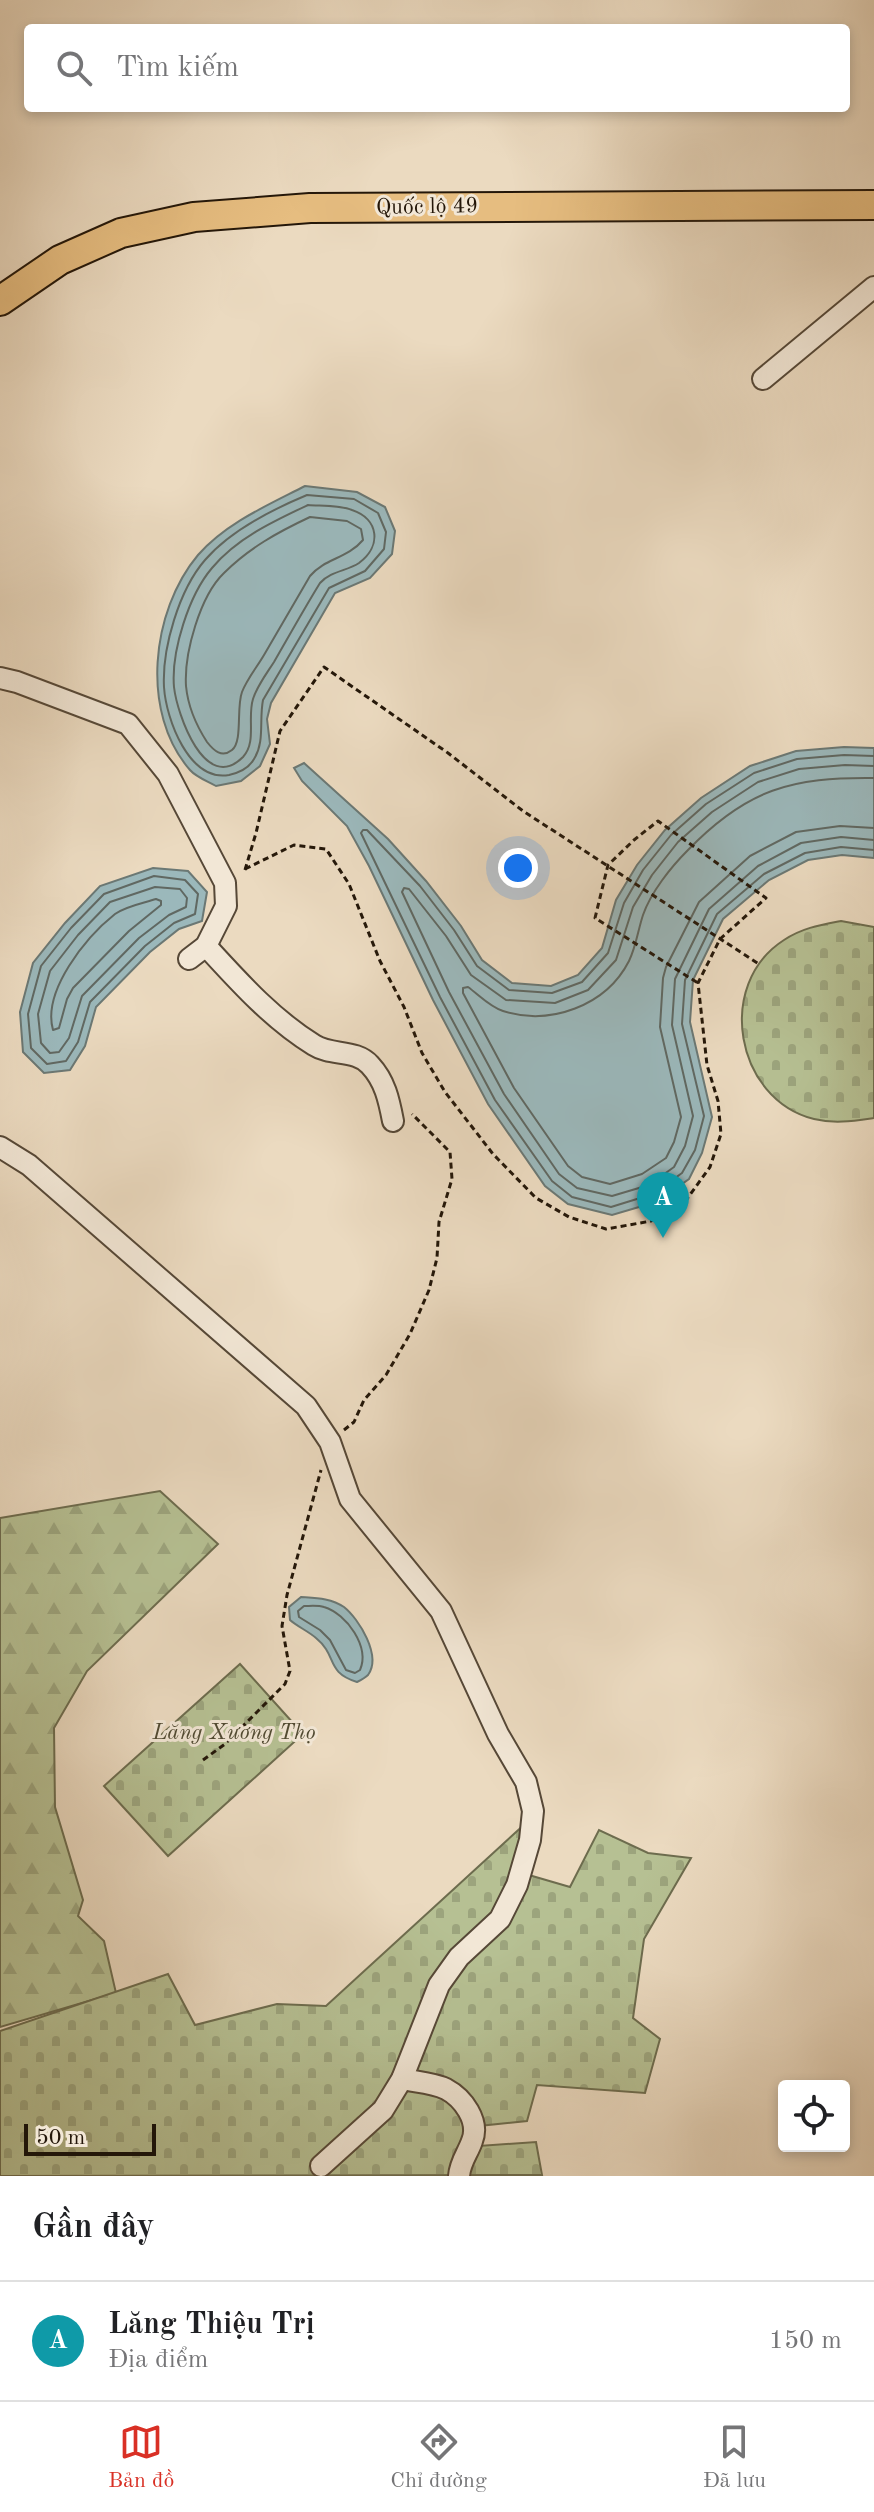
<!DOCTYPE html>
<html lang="vi">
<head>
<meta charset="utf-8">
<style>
  :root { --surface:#fff; --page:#f2f2f2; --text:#202124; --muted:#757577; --line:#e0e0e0; --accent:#d93025 }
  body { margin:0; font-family:"Old Standard TT",serif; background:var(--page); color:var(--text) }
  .controls { position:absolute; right:24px; bottom:24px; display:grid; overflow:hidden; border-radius:8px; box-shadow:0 4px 12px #0003 }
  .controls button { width:72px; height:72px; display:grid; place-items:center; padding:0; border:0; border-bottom:2px solid var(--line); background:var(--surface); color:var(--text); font:40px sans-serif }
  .scale { position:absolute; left:24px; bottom:20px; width:132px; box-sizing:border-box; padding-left:8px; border:4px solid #241709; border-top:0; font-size:22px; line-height:28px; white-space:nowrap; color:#241709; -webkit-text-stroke:6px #f2e7d6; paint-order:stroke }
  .you { position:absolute; left:518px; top:868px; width:28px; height:28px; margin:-20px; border:6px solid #fff; border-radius:50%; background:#1a73e8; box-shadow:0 0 0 12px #1a73e833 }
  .badge { display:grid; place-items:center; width:52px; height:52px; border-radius:50%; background:var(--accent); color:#fff; font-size:26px; font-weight:700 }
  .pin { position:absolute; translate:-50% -66px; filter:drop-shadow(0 2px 4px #0008) }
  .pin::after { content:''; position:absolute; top:42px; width:28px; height:24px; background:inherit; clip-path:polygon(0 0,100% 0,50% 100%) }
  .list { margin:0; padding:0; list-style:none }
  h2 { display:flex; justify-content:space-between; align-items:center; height:104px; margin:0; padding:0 32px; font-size:34px }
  h2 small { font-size:26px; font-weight:400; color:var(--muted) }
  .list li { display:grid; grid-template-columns:52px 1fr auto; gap:24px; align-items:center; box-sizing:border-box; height:120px; padding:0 32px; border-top:2px solid var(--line) }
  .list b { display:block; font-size:30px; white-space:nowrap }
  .list p { margin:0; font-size:26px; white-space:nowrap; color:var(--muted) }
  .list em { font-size:26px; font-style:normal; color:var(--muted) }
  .icon { flex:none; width:44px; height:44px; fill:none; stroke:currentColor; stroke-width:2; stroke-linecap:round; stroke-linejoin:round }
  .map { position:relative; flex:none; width:874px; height:2176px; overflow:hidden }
  .search { position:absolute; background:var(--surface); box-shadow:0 4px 12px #0003; left:24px; right:24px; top:24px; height:88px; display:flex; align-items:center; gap:20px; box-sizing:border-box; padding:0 28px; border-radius:8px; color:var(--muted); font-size:30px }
  .sheet { height:224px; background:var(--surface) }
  nav { display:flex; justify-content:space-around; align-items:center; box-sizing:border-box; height:112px; border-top:2px solid var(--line); background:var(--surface); font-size:22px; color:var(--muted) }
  nav a { display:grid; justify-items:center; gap:4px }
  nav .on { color:var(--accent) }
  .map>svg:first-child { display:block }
</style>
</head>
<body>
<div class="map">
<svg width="874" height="2176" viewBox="0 0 874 2176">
  <defs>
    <pattern id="forest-firs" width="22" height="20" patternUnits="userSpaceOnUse" patternTransform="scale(2)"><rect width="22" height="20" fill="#b6c093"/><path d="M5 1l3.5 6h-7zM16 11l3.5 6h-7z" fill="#9ca47d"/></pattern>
    <pattern id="cemetery-stones" width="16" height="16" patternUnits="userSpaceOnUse" patternTransform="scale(2)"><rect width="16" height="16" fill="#b6c093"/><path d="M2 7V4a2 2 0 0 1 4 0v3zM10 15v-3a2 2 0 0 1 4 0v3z" fill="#9ca47d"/></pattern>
  </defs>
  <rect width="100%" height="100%" fill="#ebdac0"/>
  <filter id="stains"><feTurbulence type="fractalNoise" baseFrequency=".0025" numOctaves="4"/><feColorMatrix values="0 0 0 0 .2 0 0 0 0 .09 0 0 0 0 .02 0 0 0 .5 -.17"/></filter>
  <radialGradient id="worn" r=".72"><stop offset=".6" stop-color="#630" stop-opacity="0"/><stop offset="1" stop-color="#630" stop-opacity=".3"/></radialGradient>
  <!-- forest -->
  <path fill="url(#forest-firs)" stroke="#6d6c4e" stroke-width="2" d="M160 1491 218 1544 87 1671 54 1728 55 1807 83 1900 78 1916 104 1941 116 1993 0 2027V1518Z"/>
  <!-- cemetery -->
  <g fill="url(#cemetery-stones)" stroke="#6d6c4e" stroke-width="2">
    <path d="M841 921 874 927V1118C853 1121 835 1124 814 1119 735 1099 715 984 784 940 802 928 820 925 841 921Z"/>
    <path d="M240 1664 303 1734 168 1856 104 1786Z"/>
    <path d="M538 1812 522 1873 570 1887 599 1830 648 1853 691 1858 644 1939 633 2018 660 2039 645 2093 537 2085 527 2121 479 2126V2146L536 2142 542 2175 0 2176V2031L168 1974 195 2025 277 2004 326 2006Z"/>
  </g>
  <!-- water -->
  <g fill="#9bb8bb" stroke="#6b7874" stroke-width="2">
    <path d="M305 486 357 492 385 507 395 531 392 554 370 578 335 593 271 703 267 719 270 744 260 766 241 781 216 786C207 781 196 777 190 770 140 713 151 611 198 555 226 523 268 505 305 486Z"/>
    <path d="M844 747 874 748V858L842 855 808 860 769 880 723 919 693 980 690 1022 712 1117 702 1153 689 1179 656 1202 612 1215 568 1204 545 1186 488 1104 433 1000 369 866 347 826 302 781 294 768 304 763 388 839 426 881 461 926 482 960 512 983 551 986 578 975 602 948 616 900 637 865 665 830 701 798 750 766 796 751Z"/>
    <path d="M153 868 188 871 207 892 202 921 179 929 150 952 96 1007 85 1046 70 1070 44 1073 23 1052 20 1012 33 963 65 923 100 886Z"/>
    <path d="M301 1597C316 1598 331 1598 344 1607 359 1619 382 1656 368 1675 365 1678 361 1680 357 1682 325 1672 338 1656 316 1638 308 1631 298 1627 290 1620L289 1607Z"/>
  </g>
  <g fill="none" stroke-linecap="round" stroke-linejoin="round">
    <!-- shore -->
    <g stroke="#606862" stroke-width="2">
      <path d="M307 495 354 499 378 513 386 532 384 549 365 571 329 588 263 700C259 720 265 742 254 759 249 768 238 773 229 775 189 782 166 719 164 687 162 648 179 590 205 560 231 530 271 510 307 495Z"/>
      <path d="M308 505C322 506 340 505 352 510 379 519 382 546 359 563 347 571 331 571 320 583 304 609 289 636 274 662 267 673 257 686 253 699 247 718 257 742 243 757 205 795 177 714 174 687 171 651 189 595 212 568 237 538 274 521 308 505Z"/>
      <path d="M310 517 347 521 361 529 363 540C347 559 325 558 310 576 294 603 279 629 264 655 257 667 247 679 242 692 236 708 243 741 232 750 222 758 214 751 207 742 196 725 188 707 186 686 184 653 200 596 224 573 249 548 278 532 310 517Z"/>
      <path d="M874 756 844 755 797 759 754 773 706 804 671 835 643 870 624 903 608 953 582 982 552 993 509 990 477 966 454 930 420 886 367 830H363L361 833 440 997 495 1100 552 1181 572 1197 611 1207 653 1194 682 1173 695 1150 704 1116 682 1024 685 980 717 914 764 874 805 853 841 847 874 850"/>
      <path d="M874 766 845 765 799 769 758 782 712 812 678 842 652 875 633 907 616 960 588 990 555 1003 506 1000 471 975 446 936 409 889 404 888 402 892 449 992 504 1094 559 1174 577 1188 612 1196 649 1185 674 1167 685 1146 693 1116 672 1025 675 979 709 909 758 866 801 843 841 837 874 840"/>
      <path d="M874 778C792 777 747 789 688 850 671 867 651 892 643 915 638 930 636 947 629 961 606 1006 550 1026 503 1011 490 1007 479 995 468 987L463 988V993L514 1088 568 1166 582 1177 610 1184 642 1174 666 1158 674 1142 681 1117 660 1027 663 978 666 967 699 902 750 856 796 832 840 826 874 828"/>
      <path d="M154 876 185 880 198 894 195 914 174 923 145 946 90 1002 78 1042 66 1061 47 1064 31 1048 28 1014 41 966 71 928 104 894Z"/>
      <path d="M155 887 180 889 187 898 186 907 169 915 139 938 82 996 69 1038 59 1052 50 1053 41 1043 38 1014 50 971 78 935 110 902Z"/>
      <path d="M156 899 161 901V905L129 931 73 988 67 999 59 1028 53 1030C42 991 86 937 115 914 126 906 144 903 156 899Z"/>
      <path d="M304 1606C310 1606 318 1605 324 1607 347 1614 370 1647 360 1670L355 1673 346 1670 330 1640 320 1630 299 1617 298 1611Z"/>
    </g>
    <defs>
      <g id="minor">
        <path d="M763 379 874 287"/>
        <path d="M0 678 17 682 128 724 168 774 225 883 226 906 206 946 189 959"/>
        <path d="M206 946C239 982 272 1019 314 1045 331 1056 356 1049 370 1065 385 1081 389 1100 393 1121"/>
        <path d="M0 1147 29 1165 306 1406 330 1442 350 1499 441 1611 498 1734 526 1782 533 1811 530 1840 517 1885 500 1919 459 1957 439 1985 402 2079 383 2110 321 2166"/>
        <path d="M402 2079C416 2082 434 2083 446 2089 463 2098 480 2121 472 2141 468 2153 460 2162 459 2176"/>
      </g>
      <path id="highway" d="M0 301 60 260 121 233 194 217 310 208 874 205"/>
    </defs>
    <!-- minor casing -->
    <use href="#minor" stroke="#564837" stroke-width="24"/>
    <!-- highway casing -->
    <use href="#highway" stroke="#241709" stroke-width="32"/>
    <!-- path -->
    <g stroke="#241709" stroke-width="3" stroke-dasharray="6 4" stroke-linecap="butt">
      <path d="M245 869 294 845 326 849 349 884 380 961 404 1007 422 1053 445 1092 493 1154 536 1198 569 1217 606 1229 651 1221 684 1203 710 1167 721 1134 718 1101 707 1065 698 983 720 939 766 898 658 821 634 840 608 865 595 918 698 983"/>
      <path d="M245 870 256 833 280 731 324 667 448 753 523 811 759 964"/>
      <path d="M344 1430 354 1422 364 1400 386 1375 410 1334 429 1290 437 1258 439 1222 452 1179 450 1152 412 1114"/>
      <path d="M203 1760 225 1744 285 1684 290 1671 282 1626 287 1595 321 1470"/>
    </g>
    <!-- minor -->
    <use href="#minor" stroke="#f2e7d6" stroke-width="20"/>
    <!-- highway -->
    <use href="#highway" stroke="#e6bd80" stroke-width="28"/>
  </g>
  <g text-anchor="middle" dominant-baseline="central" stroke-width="6" stroke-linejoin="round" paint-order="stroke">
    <!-- street labels -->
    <g font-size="22" fill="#241709" stroke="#f2e7d6">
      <text transform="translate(427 207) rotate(-1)">Quốc lộ 49</text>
    </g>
    <!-- park labels -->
    <g font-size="22" font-style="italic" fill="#504a32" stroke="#f2e7d6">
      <text x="234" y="1733">Lăng Xương Thọ</text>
    </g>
  </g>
  <rect width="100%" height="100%" filter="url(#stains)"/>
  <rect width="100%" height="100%" fill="url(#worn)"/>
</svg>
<div class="controls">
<button><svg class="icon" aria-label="locate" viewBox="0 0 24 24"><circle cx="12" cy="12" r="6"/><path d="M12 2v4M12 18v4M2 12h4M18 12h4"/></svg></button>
</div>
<div class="scale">50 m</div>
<div class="you"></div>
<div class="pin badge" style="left:663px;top:1238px;background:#0f9aa8">A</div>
<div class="search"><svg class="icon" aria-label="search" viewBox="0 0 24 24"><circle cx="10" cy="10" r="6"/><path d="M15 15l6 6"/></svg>Tìm kiếm</div>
</div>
<section class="sheet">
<h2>Gần đây<small></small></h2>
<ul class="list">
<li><span class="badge" style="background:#0f9aa8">A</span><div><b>Lăng Thiệu Trị</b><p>Địa điểm</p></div><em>150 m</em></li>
</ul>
</section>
<nav>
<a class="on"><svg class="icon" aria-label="map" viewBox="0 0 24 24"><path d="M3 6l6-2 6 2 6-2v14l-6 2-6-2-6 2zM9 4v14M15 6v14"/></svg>Bản đồ</a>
<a><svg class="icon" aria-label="directions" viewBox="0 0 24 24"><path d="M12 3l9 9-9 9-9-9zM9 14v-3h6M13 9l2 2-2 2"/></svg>Chỉ đường</a>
<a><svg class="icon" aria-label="saved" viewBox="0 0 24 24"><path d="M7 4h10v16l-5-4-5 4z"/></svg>Đã lưu</a>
</nav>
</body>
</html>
